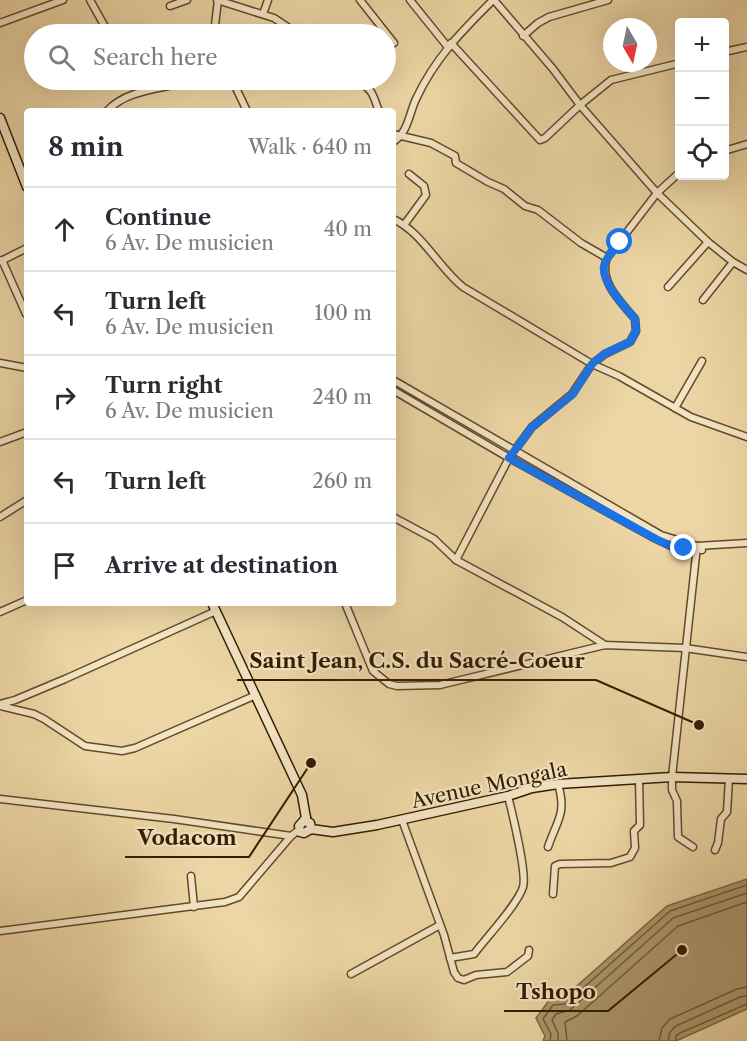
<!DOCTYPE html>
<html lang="en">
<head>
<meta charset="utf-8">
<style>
  :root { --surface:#fff; --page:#f2f2f3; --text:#2b2b33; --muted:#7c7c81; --line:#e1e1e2 }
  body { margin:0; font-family:"Libre Caslon Text",serif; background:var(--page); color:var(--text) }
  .controls { position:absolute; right:18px; top:18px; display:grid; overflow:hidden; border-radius:6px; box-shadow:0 6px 24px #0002 }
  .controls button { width:54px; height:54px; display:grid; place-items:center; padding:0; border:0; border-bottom:2px solid var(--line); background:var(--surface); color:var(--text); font:30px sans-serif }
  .compass { position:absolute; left:603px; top:18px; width:54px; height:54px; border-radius:50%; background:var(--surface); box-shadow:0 6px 24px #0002; rotate:171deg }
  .stop { position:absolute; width:18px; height:18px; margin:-14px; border:4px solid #1a73e8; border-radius:50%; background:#fff }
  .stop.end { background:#1a73e8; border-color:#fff; box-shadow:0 2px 6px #0008 }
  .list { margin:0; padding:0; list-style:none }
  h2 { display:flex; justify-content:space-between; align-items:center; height:78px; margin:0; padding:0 24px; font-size:26px }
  h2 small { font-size:20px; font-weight:400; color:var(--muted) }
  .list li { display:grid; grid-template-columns:39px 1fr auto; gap:18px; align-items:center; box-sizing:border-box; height:84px; padding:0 24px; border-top:2px solid var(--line) }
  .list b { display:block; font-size:22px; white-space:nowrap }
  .list p { margin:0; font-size:20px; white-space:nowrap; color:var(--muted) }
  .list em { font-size:20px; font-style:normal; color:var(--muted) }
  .icon { flex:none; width:33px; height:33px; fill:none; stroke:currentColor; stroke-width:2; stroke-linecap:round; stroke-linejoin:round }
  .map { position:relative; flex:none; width:747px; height:1041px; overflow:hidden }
  .search { position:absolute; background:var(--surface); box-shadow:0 6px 24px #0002; left:24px; top:24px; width:372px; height:66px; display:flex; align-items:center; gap:15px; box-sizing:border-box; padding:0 21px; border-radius:33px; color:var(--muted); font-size:22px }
  .panel { position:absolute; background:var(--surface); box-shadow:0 6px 24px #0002; left:24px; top:108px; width:372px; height:498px; border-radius:6px }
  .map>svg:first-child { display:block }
</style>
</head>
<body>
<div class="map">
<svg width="747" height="1041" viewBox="0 0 747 1041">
  <rect width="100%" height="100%" fill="#edd6a5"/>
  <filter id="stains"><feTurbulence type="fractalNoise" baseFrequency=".00333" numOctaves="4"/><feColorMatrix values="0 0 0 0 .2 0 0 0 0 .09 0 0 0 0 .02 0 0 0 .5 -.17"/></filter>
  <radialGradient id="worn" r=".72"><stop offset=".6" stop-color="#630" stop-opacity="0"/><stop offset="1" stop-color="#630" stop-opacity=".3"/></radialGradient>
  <!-- water -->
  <path fill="#ae976d" stroke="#7d6641" stroke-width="1.5" d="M747 879V1009L676 1041H543L545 1036 536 1018 553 995 561 1000 667 906Z"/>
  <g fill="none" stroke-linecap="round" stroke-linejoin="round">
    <!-- shore -->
    <g stroke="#705a36" stroke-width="1.5">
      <path d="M550 1041 551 1034 543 1019 553 1005 565 1004 670 911 747 885"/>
      <path d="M558 1041V1033L552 1020 556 1014 570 1010 673 918 747 893"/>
      <path d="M567 1041 565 1022 577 1016 678 926 747 902"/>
      <path d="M659 1041 662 1028 670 1019 737 989 747 987"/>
      <path d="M668 1041 670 1032 676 1026 740 997 747 996"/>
      <path d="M676 1041V1036L680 1033 747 1004"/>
    </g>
    <defs>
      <g id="street">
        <path d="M90 0 109 34"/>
        <path d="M217 0 274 18 298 34"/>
        <path d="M360 0 394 43"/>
        <path d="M410 0 447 46"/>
        <path d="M494 0 553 69 580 105 657 193 708 242 733 262 747 270"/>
        <path d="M170 6 187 0"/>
        <path d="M263 14 268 0"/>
        <path d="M0 23 63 0"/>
        <path d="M214 34 218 0"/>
        <path d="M523 36 538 23 549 17 608 0"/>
        <path d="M451 43 540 140 545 138 580 105 611 80 680 63"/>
        <path d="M724 52 747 47"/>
        <path d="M227 80 235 86 247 111"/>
        <path d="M349 80C354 83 357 83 363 85 373 89 375 102 379 111"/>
        <path d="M107 111C128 88 166 89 193 80"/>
        <path d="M393 134 431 143 455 156 456 163 488 182 504 189 525 206 538 210 581 243 607 258"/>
        <path d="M393 142C408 133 409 114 416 99 435 58 462 31 493 0"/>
        <path d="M724 151 747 144"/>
        <path d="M393 219C421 231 439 268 463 287L592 364 619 376 691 417 747 437"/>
        <path d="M404 225 426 195 424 186 409 174"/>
        <path d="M2 260 26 314"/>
        <path d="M1 261 27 248"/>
        <path d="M668 287 708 242"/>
        <path d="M703 300 733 262"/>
        <path d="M0 363 27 368"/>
        <path d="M393 380 661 535 697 546 747 543"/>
        <path d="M393 390 509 458 656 539 671 546 702 550"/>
        <path d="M675 408 702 361"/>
        <path d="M0 442 27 432"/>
        <path d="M0 517 27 500"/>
        <path d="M393 517 434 539 456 560 562 617 605 645"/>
        <path d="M456 560 509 458 532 427 572 394 592 364 605 354 630 342 636 331 635 319C621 302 598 281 607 258L657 193 680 172"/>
        <path d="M345 603 373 671 389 684 397 686 440 685 605 645 685 648 747 657"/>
        <path d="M0 612 27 600"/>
        <path d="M0 704 15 700 65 679 216 611"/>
        <path d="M0 706 34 714 44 719 85 746 122 751 135 748 256 695"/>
        <path d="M0 799 174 819 291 836"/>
        <path d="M402 820 444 935 454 972 458 978 464 980 476 975 507 972 528 956 529 950"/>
        <path d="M548 847C557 820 567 814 558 784"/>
        <path d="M693 847 678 837 677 801 672 790V777L697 546"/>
        <path d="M715 850 718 843 721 819 727 812 729 778"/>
        <path d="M191 876 194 907"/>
        <path d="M553 894 555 866 560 864 611 863 630 857 635 848 634 831 640 825 639 779"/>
        <path d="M0 931 225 902 239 897 291 836 299 830"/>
        <path d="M450 958 474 954C486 938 518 904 523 887 527 874 512 812 508 796"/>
        <path d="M351 974 440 925"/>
      </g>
      <g id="secondary">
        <path d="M0 118 27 187"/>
        <path d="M212 603 302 795 306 818"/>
        <path d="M306 818 305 821 310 823 311 829 304 833 300 832 299 826Z"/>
        <path d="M311 829 333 832 377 825 508 796 532 788 558 784 672 777 747 779"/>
      </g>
    </defs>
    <!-- street casing -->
    <use href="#street" stroke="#624a29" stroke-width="9"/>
    <!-- secondary casing -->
    <use href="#secondary" stroke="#331c00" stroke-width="11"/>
    <!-- street -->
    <use href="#street" stroke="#f3e4c4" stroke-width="6"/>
    <!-- secondary -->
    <use href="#secondary" stroke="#f3e4c4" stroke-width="8"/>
  </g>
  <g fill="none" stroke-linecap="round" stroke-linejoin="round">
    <!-- route -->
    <path stroke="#1a73e8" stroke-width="8" d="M620 242C614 249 606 257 604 266 601 282 625 307 635 319L636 331 630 342 604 354 592 364 573 394 532 427 509 458 656 539 671 546 684 548"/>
  </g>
  <g text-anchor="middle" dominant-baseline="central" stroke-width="4.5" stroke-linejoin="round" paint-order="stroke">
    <!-- street labels -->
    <g font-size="20" fill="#331c00" stroke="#f3e4c4">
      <text transform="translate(489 785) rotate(-12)">Avenue Mongala</text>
    </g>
  </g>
  <!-- callouts -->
  <path fill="none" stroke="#331c00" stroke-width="2" d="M699 725L596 680H237M311 763L249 857H125M682 950L608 1011H504"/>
  <g fill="#331c00" stroke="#f3e4c4" stroke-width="2">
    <circle cx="699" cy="725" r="6"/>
    <circle cx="311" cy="763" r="6"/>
    <circle cx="682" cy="950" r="6"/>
  </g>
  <g font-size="21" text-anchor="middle" font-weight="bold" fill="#331c00" stroke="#f3e4c4" stroke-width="4.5" stroke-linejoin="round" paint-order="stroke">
    <text x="417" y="668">Saint Jean, C.S. du Sacré-Coeur</text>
    <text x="187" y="845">Vodacom</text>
    <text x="556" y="999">Tshopo</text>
  </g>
  <rect width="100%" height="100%" filter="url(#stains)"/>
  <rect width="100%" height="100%" fill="url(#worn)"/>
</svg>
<div class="controls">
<button>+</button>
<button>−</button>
<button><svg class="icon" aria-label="locate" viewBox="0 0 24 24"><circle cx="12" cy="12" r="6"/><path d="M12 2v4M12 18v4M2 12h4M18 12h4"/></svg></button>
</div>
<svg class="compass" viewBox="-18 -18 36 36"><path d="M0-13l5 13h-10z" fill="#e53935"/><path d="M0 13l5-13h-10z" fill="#7c7c81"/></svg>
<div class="stop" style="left:620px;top:242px"></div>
<div class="stop end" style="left:684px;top:548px"></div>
<div class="search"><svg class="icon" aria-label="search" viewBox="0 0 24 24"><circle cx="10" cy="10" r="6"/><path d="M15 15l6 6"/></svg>Search here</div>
<section class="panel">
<h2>8 min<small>Walk · 640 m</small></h2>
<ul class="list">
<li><svg class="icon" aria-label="ahead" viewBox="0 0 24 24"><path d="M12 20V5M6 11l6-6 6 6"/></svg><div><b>Continue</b><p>6 Av. De musicien</p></div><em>40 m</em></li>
<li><svg class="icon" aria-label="left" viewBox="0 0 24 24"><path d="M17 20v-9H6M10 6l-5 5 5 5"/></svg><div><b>Turn left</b><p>6 Av. De musicien</p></div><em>100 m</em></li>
<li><svg class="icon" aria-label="right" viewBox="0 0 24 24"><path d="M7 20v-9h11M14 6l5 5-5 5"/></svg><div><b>Turn right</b><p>6 Av. De musicien</p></div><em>240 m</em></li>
<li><svg class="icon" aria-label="left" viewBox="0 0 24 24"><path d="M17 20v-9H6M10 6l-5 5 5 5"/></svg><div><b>Turn left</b></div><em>260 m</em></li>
<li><svg class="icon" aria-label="arrive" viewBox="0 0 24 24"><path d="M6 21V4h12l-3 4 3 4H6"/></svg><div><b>Arrive at destination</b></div></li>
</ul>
</section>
</div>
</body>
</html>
